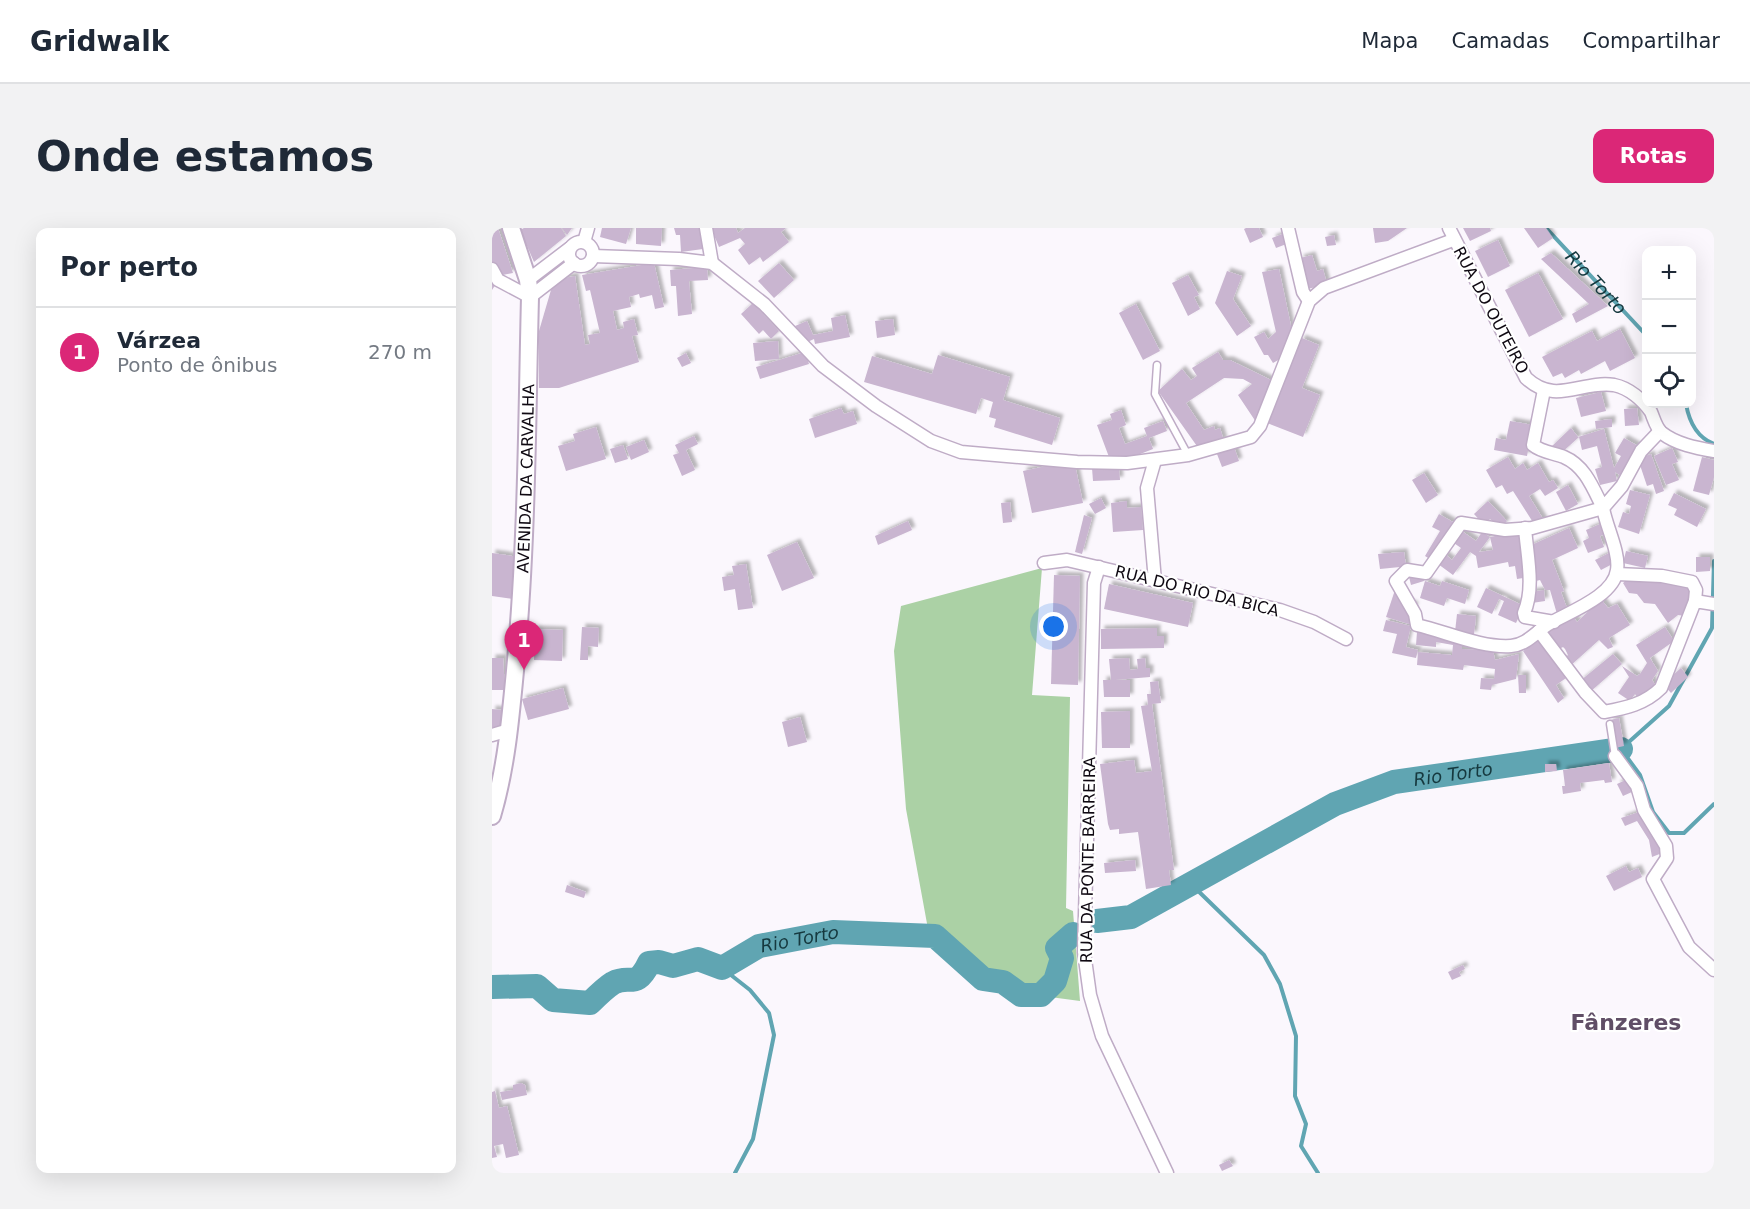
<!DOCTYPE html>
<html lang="pt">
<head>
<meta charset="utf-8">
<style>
  :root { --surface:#fff; --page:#f2f2f3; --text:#1f2937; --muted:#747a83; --line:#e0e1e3; --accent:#db2777 }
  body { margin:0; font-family:"DejaVu Sans",sans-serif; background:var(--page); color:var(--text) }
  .controls { position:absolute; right:18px; top:18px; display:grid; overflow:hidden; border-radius:12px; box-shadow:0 6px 24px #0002 }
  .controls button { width:54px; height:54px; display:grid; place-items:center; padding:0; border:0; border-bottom:2px solid var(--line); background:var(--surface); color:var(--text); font:30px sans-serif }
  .you { position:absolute; left:562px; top:399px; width:21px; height:21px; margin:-15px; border:4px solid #fff; border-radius:50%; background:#1a73e8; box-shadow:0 0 0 9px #1a73e833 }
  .badge { display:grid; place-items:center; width:39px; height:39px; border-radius:50%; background:var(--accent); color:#fff; font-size:20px; font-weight:700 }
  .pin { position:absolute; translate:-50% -50px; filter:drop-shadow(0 2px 3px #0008) }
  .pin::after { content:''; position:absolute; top:32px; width:21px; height:18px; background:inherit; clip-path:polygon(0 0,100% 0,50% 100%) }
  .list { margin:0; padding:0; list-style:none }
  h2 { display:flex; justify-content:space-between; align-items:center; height:78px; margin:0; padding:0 24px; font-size:26px }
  h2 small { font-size:20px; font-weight:400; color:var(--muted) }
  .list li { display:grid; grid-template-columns:39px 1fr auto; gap:18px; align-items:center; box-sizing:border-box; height:90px; padding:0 24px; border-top:2px solid var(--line) }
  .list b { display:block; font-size:22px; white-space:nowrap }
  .list p { margin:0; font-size:20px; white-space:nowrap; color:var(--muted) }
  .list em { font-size:20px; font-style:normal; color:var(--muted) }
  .icon { flex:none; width:33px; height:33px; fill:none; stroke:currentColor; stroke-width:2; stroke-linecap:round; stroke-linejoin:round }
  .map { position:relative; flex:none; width:1222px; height:945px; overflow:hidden; border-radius:12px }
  header { display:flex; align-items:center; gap:36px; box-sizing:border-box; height:84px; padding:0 30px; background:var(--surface); border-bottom:2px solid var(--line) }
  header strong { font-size:28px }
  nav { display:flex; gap:33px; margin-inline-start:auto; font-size:21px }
  .intro { display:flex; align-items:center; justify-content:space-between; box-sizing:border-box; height:144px; padding:0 36px }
  h1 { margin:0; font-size:42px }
  .button { padding:15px 27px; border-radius:12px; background:var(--accent); color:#fff; font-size:21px; font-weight:700 }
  main { display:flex; gap:36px; padding:0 36px }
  aside { flex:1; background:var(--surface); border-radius:12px; box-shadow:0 6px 24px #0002 }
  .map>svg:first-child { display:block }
</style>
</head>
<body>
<header>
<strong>Gridwalk</strong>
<nav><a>Mapa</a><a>Camadas</a><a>Compartilhar</a></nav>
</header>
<div class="intro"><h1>Onde estamos</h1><a class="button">Rotas</a></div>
<main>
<aside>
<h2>Por perto<small></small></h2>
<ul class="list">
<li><span class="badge">1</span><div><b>Várzea</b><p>Ponto de ônibus</p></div><em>270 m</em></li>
</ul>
</aside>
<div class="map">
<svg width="1222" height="945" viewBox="0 0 1222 945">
  <defs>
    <filter id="shadow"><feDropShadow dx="3.5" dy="-3.5" stdDeviation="1.5" flood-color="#0004"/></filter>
  </defs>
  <rect width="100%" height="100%" fill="#fbf7fd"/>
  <!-- forest -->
  <path fill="#abd1a5" d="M550 340 540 467 578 469 574 680 581 683 588 773 543 767 461 727 441 701H436L414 581 402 423 409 378Z"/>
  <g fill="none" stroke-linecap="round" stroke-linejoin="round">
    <!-- stream -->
    <g stroke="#60a5b2" stroke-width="4">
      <path id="s1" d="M1054 0 1154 107"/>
      <path d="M1194 176C1197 193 1204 209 1222 216"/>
      <path d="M1222 333 1220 400 1177 478 1129 521 1148 547 1161 584 1177 605H1192L1222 576"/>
      <path d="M699 656 772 727 788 756 804 808 803 868 814 896 809 918 826 945"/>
      <path d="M230 740 258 762 277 785 282 807 261 911 243 945"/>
    </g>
    <!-- river -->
    <g stroke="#60a5b2" stroke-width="24">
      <path id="s2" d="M605 693 639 689 843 576 902 554 1129 521"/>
      <path id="s3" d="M0 759 45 758 61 772 98 775C105 768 113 760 121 755 138 746 144 762 157 735L167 734 181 738 206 731 230 740 267 718 341 704 443 708 491 751 511 754 529 767H549L563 753 570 730 565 720 581 706"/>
    </g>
  </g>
  <!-- building -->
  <g fill="#c9b5d0" filter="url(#shadow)">
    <path d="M0 0H6L21 45 10 47 0 62Z"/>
    <path d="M32 0H69L74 8 42 34 28 2Z"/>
    <path d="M70 0H80L75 7Z"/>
    <path d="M110 0H139L134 16 108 9Z"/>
    <path d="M144 0H170L169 18 144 16Z"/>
    <path d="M182 0H207L211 21 189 24 188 7H184Z"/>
    <path d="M219 0H244L246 5 253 0H294L289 4 297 14 271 34 268 29 257 37 246 22 253 16 248 10 227 19Z"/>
    <path d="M754 0H767L771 9 758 15 752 1Z"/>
    <path d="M881 0H915L896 13 883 15Z"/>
    <path d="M971 0H998L999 3 978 13Z"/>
    <path d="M1032 0H1054L1061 10 1046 20Z"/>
    <path d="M793 5 797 15 784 20 780 10Z"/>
    <path d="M842 7 844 17 835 18 833 9Z"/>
    <path d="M1006 12 1018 38 996 49 983 23Z"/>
    <path d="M1059 25 1116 78 1084 95 1080 86 1097 76 1049 31Z"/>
    <path d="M820 27 825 43 831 41 835 56 816 61 808 30Z"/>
    <path d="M162 35 172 79 163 81 160 67 148 70 147 66 137 69 139 79 121 83 125 102 132 100 131 94 142 91 146 107 140 108 147 134 67 160H47V103L59 62 72 50 83 48 93 117 98 116 96 107 108 105 98 62 94 63 90 47Z"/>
    <path d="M287 35 302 52 282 70 266 53Z"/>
    <path d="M215 39 216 52 197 53 200 86 186 88 184 58H179L178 42Z"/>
    <path d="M787 41 802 112 788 131 781 135 776 127H772L762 109 772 104 776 111 784 104 770 44Z"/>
    <path d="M735 43 750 48 741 71 759 98 745 108 723 75Z"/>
    <path d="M1046 45 1071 91 1037 109 1013 62Z"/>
    <path d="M696 47 707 67 702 69 708 81 696 88 680 55Z"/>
    <path d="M261 75 287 103 279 111 271 102 267 106 249 86Z"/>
    <path d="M644 76 668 123 651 132 627 85Z"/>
    <path d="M353 87 358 109 323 116 322 111 311 116 303 98 315 93 321 107 341 103 339 90Z"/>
    <path d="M401 91 403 107 385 110 383 93Z"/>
    <path d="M1128 101 1143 130 1118 143 1113 133 1089 146 1087 142 1073 150 1070 145 1061 149 1050 129 1100 103 1105 113Z"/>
    <path d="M810 110 827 117 810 160 828 167 811 209 775 195Z"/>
    <path d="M286 113 287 131 263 133 261 115Z"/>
    <path d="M313 124 317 136 268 151 264 139Z"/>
    <path d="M726 124 731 132H738L781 153 764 194 746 167 760 156 751 151 732 150 694 175 712 202 722 198 723 202 728 200 732 213 707 221 666 163 690 141 699 152 705 148 700 140Z"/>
    <path d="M194 125 199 135 190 139 185 130Z"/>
    <path d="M446 127 518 149 511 172 568 190 560 217 502 199 504 191 497 189 501 174 489 170 484 186 372 154 380 128 440 146Z"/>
    <path d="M1109 164 1114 183 1089 189 1084 170Z"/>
    <path d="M349 180 352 186 361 183 365 196 323 210 317 191Z"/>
    <path d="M1145 180 1147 197 1133 198 1132 181Z"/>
    <path d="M629 182 634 197 627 200 633 216 655 208 652 200 671 193 675 203 657 210 661 221 620 237 605 197 620 192 618 186Z"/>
    <path d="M1120 191V199L1104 201 1103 193Z"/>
    <path d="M1018 193 1041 197 1035 228 1002 222 1004 210 1014 212Z"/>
    <path d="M104 199 114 231 74 243 66 218 83 213 81 206Z"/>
    <path d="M1079 200 1086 209 1112 201 1122 240 1129 228 1123 225 1132 210 1146 218 1129 248 1123 244 1125 253 1108 257 1103 241 1110 239 1105 218 1090 222 1087 209 1067 227 1059 219Z"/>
    <path d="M202 208 206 216 194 222 203 242 190 248 181 227 187 225 183 217Z"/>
    <path d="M152 212 157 224 139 232 134 219Z"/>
    <path d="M131 217 136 231 123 235 118 221Z"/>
    <path d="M742 219 747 233 730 239 725 226Z"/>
    <path d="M1180 220 1186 234 1180 236 1187 252 1174 257 1162 228Z"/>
    <path d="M1159 226 1172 263 1164 266 1161 256 1155 258 1146 231Z"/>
    <path d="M1016 229 1023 241 1031 235 1035 242 1046 235 1057 254 1061 252 1066 260 1053 268 1048 261 1037 268 1053 294 1044 299 1021 263 1015 266 1010 257 1004 260 994 242Z"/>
    <path d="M1210 229 1222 232V249L1217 267 1201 263Z"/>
    <path d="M582 232 591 275 540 285 531 243Z"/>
    <path d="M627 239 628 252 601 253 600 240Z"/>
    <path d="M932 245 946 267 934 275 920 252Z"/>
    <path d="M1076 257 1086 276 1074 283 1064 264Z"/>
    <path d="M1138 262 1158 267 1147 306 1126 299 1131 284 1137 286 1139 278 1134 276Z"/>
    <path d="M1182 265 1214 281 1205 299 1182 287 1185 281 1176 277Z"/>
    <path d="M609 270 614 280 603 286 597 276Z"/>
    <path d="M635 273V280L649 279 651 302 621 304 619 275Z"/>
    <path d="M996 273 1015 293 1008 301 998 291 992 297 982 286Z"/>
    <path d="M518 274 520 294 511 295 509 275Z"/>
    <path d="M947 286 966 297 944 335 933 328 948 303 940 299Z"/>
    <path d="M592 287 600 290 590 326 583 324Z"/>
    <path d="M416 293 420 302 386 317 383 308Z"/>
    <path d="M1108 296 1113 306 1108 308 1112 319 1096 325 1091 313 1097 310 1094 302Z"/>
    <path d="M1077 300 1086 320 1060 332 1072 363 1069 364 1076 383 1065 386 1058 362H1053L1048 352 1040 354 1035 319Z"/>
    <path d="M967 301 984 313 990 304 998 309 987 324 1001 322 998 309 1028 303 1037 349 1025 351 1023 338 1017 339 1016 334 986 340 984 328 978 324 961 347 946 336 953 326 960 332 969 320 959 313Z"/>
    <path d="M305 314 322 350 290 363 275 327Z"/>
    <path d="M1134 323 1156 328 1153 340 1131 335Z"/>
    <path d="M912 324 915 344 909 345 908 339 888 341 886 326Z"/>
    <path d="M1119 324 1124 334 1109 342 1103 332Z"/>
    <path d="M0 325 27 329 21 371 0 368Z"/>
    <path d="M1204 329H1218V343L1204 344Z"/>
    <path d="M254 336 261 380 246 382 243 361 232 363 230 349 242 347 240 338Z"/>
    <path d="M930 345 932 353 919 357 917 349Z"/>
    <path d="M562 347 588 348 586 457 559 456Z"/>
    <path d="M1137 350 1199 355 1200 389 1186 387 1176 395 1163 376 1152 375 1145 366 1137 365 1131 355Z"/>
    <path d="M933 353 948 358 950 353 977 362 973 376 955 370 952 378 928 370Z"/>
    <path d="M617 356 701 375 696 399 612 381Z"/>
    <path d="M904 359 910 361 907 371 923 377 917 396 894 389Z"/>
    <path d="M994 360 1032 378 1024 395 1006 387 1012 373 1007 371 1000 386 985 379Z"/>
    <path d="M1052 362 1053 373 1040 375 1038 364Z"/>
    <path d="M1109 371 1116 380 1125 376 1138 397 1117 410 1121 419 1116 421 1107 412 1077 439 1071 432 1076 427 1073 421 1071 419 1063 423 1054 403 1082 390 1085 394Z"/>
    <path d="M965 386 984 388 982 407 963 404Z"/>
    <path d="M894 392 919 398 914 419 926 422 924 430 900 425 905 406 891 403Z"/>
    <path d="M90 399 107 400 106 419 96 418V432H88Z"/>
    <path d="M1173 399 1182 413 1158 430 1166 443 1160 452 1166 461 1147 472 1143 466 1138 473 1126 465 1137 449 1130 438 1145 448 1148 446 1155 435 1144 417Z"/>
    <path d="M665 400V408H672V420L609 421V401Z"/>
    <path d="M43 401 71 402 70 433 42 432Z"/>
    <path d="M925 404 970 408V421L1001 422 1003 432 1027 426 1024 451 1000 457 999 462 988 461 989 450 1002 451 1003 441 972 437 971 442 925 437 926 424 960 427 961 417 944 414V419L924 417Z"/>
    <path d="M1050 410 1077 448 1064 457 1072 470 1066 475 1031 423Z"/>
    <path d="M1121 426 1130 436 1098 464 1088 453Z"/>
    <path d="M0 430H11L13 462H0Z"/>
    <path d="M637 430 638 442 646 441 645 431 653 430 654 440H658V449L623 452H638V469H612L611 452H619L617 431Z"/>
    <path d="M1189 440 1196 449 1179 465 1171 456Z"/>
    <path d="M1026 447H1034V465H1027Z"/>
    <path d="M666 453 669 475 660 476 682 642H677L679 657 654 661 646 604 627 606V601L618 602 616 596 608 536 642 532 644 545 660 543 649 478 656 477 655 466H659L658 454Z"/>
    <path d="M71 460 77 481 36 492 30 471Z"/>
    <path d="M0 481 10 482 9 500 0 499Z"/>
    <path d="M638 483V520H610L609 484Z"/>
    <path d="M308 489 315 514 296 519 290 494Z"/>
    <path d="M1127 490 1132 518 1123 520 1118 492Z"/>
    <path d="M1117 535 1120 554 1113 555 1112 552 1088 555 1089 563 1071 566 1070 558H1073L1071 542Z"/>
    <path d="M1053 536H1064L1065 543 1053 544Z"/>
    <path d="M1136 551 1142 563 1131 568 1125 556Z"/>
    <path d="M1147 584 1168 616 1170 625 1160 629 1157 612 1145 593 1133 598 1129 590Z"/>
    <path d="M643 632 644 643 613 645 612 635Z"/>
    <path d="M1134 638 1137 644 1146 640 1150 649 1122 663 1114 648Z"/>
    <path d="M75 657 94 664 92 670 73 664Z"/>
    <path d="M971 737 973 741 967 744 969 748 960 752 956 744Z"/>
    <path d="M29 855 33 857 35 867 10 872 8 864 21 862V857Z"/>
    <path d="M3 863 7 880 15 878 27 927 14 930 11 916 2 918 5 929 0 930V864Z"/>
    <path d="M737 932 741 938 730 943 727 937Z"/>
  </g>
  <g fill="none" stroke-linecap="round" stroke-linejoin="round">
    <defs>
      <g id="lane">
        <path d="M665 137 663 166 696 227"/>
        <path d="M1118 496 1123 528"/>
      </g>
      <g id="street">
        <path d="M214 0 220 35"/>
        <path d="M796 0 811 64 817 73"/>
        <path d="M957 0 1034 150C1064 178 1089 152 1122 157 1137 160 1151 172 1159 184 1162 191 1164 200 1170 205 1184 216 1204 220 1222 223"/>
        <path d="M92 14 96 0"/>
        <circle cx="89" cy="26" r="12"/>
        <path d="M101 28 187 31 220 35 272 76 331 138 384 178 439 213 469 224 585 234 635 235 696 227 759 209 768 198 817 73 832 60 961 12"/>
        <path d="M0 41 6 52 38 69 82 35"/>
        <path d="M36 52 78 20"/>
        <path d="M1052 162 1041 217C1049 224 1062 225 1072 229 1093 238 1101 260 1111 280L1040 300 1013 302 969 295 934 345 915 342 904 353 923 386 925 397C955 404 989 420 1019 418 1034 417 1043 405 1055 397 1074 385 1122 369 1125 342 1128 325 1114 298 1111 280L1130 258 1149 223 1168 203"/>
        <path d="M1033 300C1035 327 1043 360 1032 385L1033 389 1062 394"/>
        <path d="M552 335 575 332 788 382 822 394 854 411"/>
        <path d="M607 339 602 355 592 724 598 767 610 808 675 945"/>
        <path d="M1125 346 1170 348 1200 354 1204 362 1203 373"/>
        <path d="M663 353 655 260 663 232"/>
        <path d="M1047 403 1093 464 1112 484C1134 480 1153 476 1169 460L1203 373 1222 376"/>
        <path d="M0 507 17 502"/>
        <path d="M1123 528 1145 558 1152 582 1174 618 1175 630 1161 651 1197 719 1222 742"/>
      </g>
      <g id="secondary">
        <path id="s4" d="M0 588C15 537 19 485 24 432 35 311 35 190 38 69L36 52 19 0"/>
      </g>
    </defs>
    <!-- lane casing -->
    <use href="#lane" stroke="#bfacc6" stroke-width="9"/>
    <!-- street casing -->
    <use href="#street" stroke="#bfacc6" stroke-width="15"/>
    <!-- secondary casing -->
    <use href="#secondary" stroke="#bfacc6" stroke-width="20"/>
    <!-- lane -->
    <use href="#lane" stroke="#fff" stroke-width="6"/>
    <!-- street -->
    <use href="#street" stroke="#fff" stroke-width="12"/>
    <!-- secondary -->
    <use href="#secondary" stroke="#fff" stroke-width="16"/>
  </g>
  <g text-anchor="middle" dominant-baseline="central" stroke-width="4.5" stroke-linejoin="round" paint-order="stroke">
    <!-- street labels -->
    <g font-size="16" fill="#0f0912" stroke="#fff">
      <text transform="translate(999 82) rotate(62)">RUA DO OUTEIRO</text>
      <text stroke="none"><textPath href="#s4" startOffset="340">AVENIDA DA CARVALHA</textPath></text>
      <text transform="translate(705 363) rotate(14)">RUA DO RIO DA BICA</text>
      <text transform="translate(596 632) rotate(-89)">RUA DA PONTE BARREIRA</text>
    </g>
    <!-- water labels -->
    <g font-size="18" font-style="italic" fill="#16393f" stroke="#fff">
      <text stroke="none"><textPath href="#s1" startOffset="74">Rio Torto</textPath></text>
      <text stroke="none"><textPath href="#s2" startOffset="390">Rio Torto</textPath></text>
      <text stroke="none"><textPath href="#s3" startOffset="339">Rio Torto</textPath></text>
    </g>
    <!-- district labels -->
    <g font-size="22" font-weight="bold" fill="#604e66" stroke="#fff">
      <text x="1134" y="794">Fânzeres</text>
    </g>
  </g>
</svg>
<div class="controls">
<button>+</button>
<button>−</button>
<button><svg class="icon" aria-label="locate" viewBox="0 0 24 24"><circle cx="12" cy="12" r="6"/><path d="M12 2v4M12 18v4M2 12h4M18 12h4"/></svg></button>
</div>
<div class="you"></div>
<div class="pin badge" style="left:32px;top:442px">1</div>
</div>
</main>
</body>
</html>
